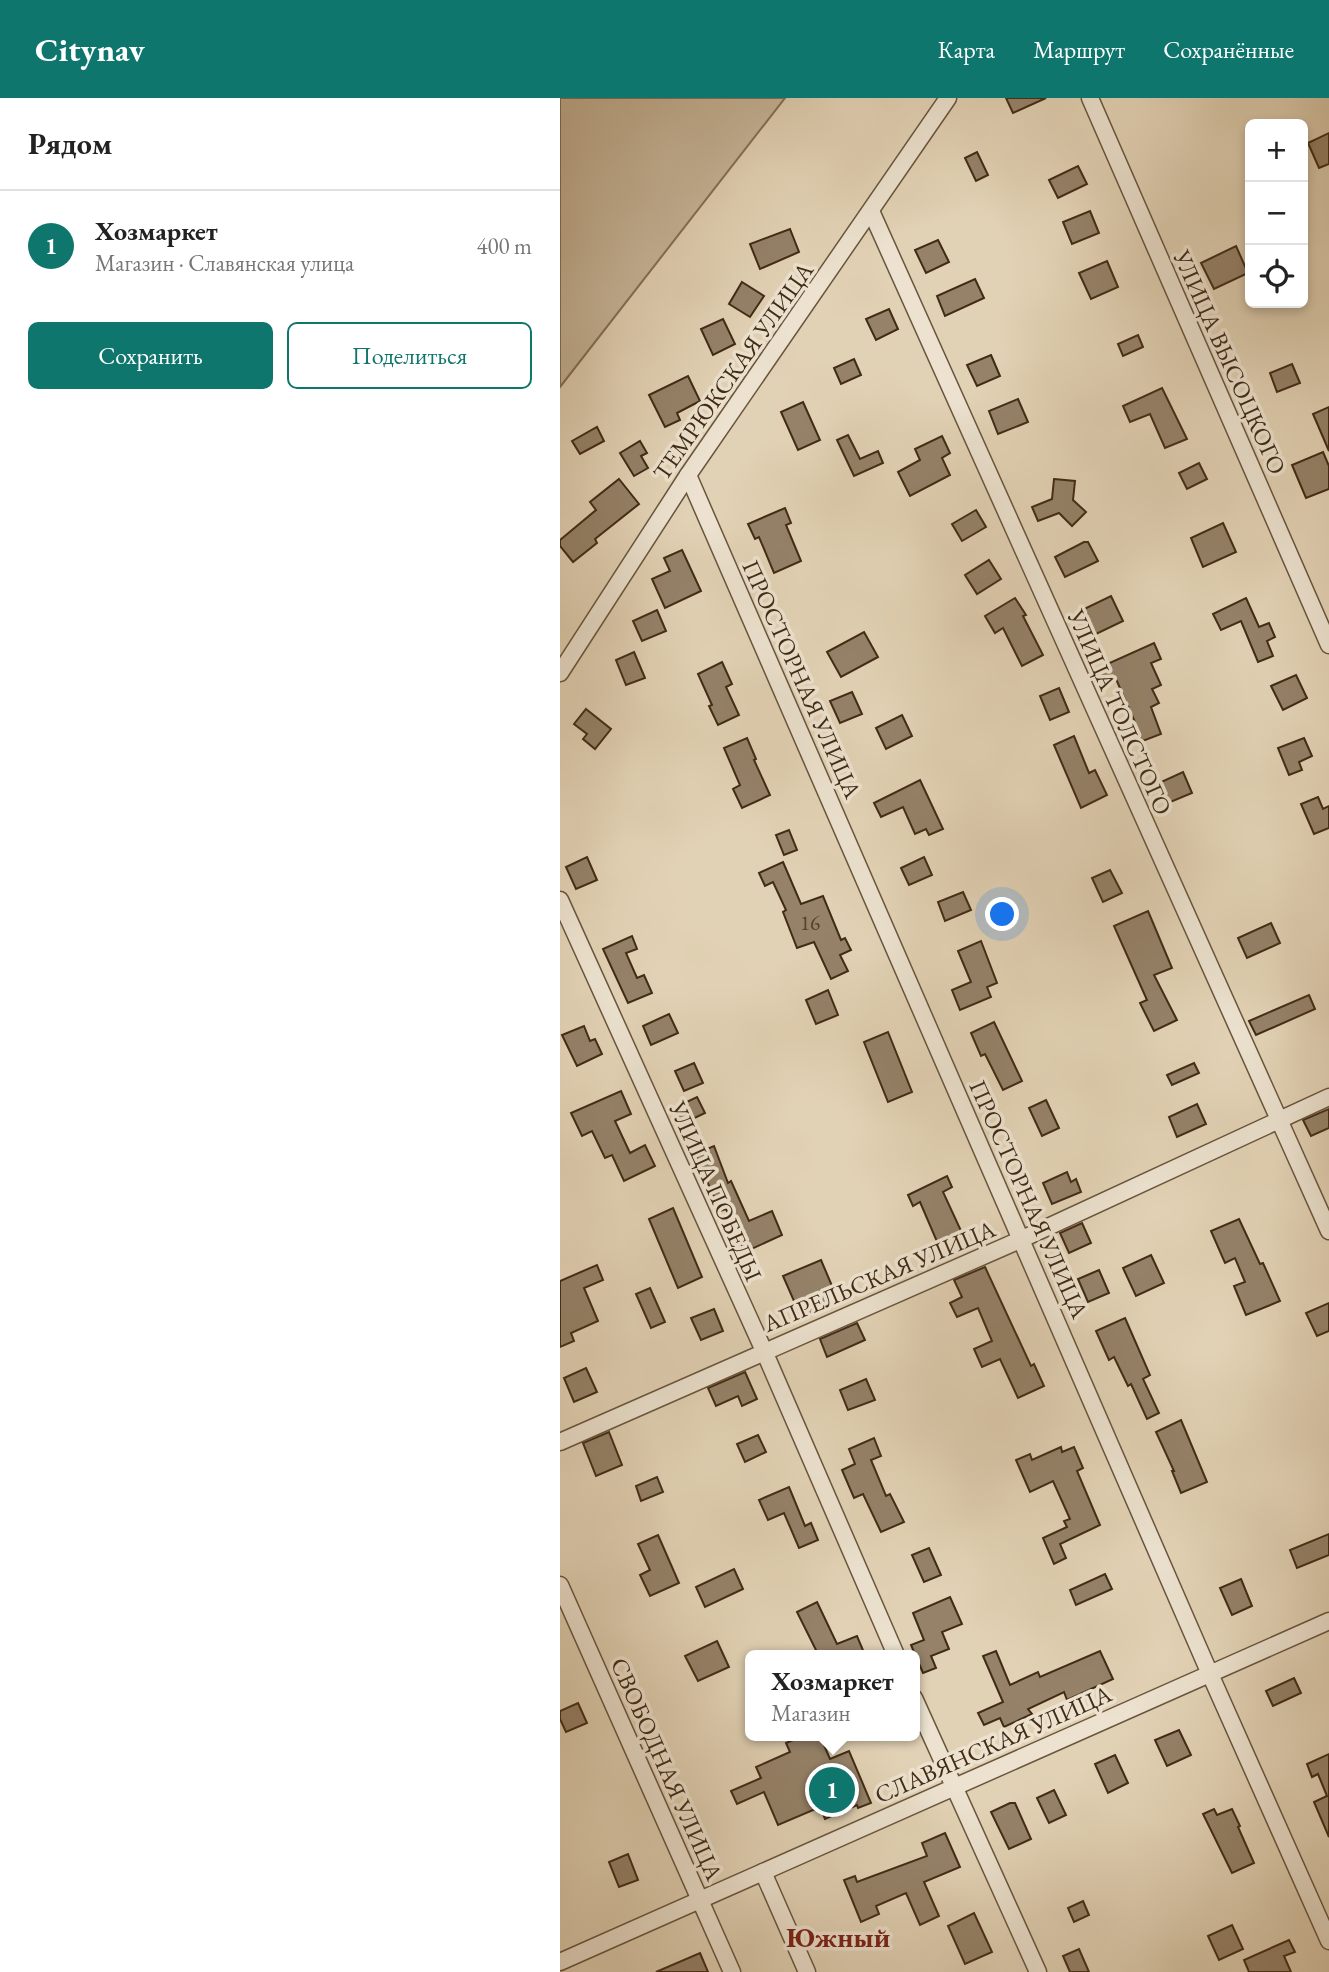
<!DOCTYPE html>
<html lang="ru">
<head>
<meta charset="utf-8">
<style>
  :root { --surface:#fff; --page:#f6f6f6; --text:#222; --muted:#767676; --line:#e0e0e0; --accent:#0f766e }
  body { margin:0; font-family:"EB Garamond",serif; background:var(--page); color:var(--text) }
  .controls { position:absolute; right:21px; top:21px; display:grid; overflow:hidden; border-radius:10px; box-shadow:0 4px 10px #0003 }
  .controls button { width:63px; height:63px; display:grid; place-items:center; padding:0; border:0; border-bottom:2px solid var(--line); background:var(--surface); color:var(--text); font:35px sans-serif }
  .you { position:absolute; left:443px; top:817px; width:24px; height:24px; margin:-18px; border:5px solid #fff; border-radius:50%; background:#1a73e8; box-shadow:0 0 0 10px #1a73e833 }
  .badge { display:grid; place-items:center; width:46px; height:46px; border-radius:50%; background:var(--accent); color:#fff; font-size:23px; font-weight:700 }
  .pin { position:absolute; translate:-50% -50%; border:4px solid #fff; box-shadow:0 2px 7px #0006 }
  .popup { position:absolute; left:185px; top:1552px; width:175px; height:91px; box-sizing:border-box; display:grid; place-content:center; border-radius:10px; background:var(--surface); filter:drop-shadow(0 2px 5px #0005); font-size:23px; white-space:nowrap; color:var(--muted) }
  .popup b { font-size:26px; color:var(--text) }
  .popup::after { content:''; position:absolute; left:50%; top:100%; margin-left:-14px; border:14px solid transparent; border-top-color:var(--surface) }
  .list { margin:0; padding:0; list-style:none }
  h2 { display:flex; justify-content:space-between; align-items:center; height:91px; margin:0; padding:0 28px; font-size:30px }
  h2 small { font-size:23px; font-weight:400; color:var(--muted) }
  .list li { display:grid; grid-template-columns:46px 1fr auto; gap:21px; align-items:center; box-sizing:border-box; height:112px; padding:0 28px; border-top:2px solid var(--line) }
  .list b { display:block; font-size:26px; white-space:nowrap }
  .list p { margin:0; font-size:23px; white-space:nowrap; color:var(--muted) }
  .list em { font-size:23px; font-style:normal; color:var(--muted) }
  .actions { display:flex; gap:14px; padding:21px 28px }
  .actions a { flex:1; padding:16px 0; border:2px solid var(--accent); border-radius:10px; text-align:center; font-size:24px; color:var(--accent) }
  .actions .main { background:var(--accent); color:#fff }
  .icon { flex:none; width:38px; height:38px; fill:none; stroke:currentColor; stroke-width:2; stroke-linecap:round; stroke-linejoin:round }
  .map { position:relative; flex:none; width:769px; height:1874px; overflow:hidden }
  header { display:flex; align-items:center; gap:42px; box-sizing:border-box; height:98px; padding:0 35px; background:var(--accent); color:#fff }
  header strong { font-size:33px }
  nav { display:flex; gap:38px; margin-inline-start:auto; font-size:24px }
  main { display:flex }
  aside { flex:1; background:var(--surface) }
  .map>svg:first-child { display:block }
</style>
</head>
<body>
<header>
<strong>Citynav</strong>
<nav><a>Карта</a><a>Маршрут</a><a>Сохранённые</a></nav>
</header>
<main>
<aside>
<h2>Рядом<small></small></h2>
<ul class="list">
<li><span class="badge">1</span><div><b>Хозмаркет</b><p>Магазин · Славянская улица</p></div><em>400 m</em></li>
</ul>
<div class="actions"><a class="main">Сохранить</a><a>Поделиться</a></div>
</aside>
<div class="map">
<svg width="769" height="1874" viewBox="0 0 769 1874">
  <rect width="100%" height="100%" fill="#e2d2b5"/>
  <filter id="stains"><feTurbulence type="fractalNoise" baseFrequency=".00286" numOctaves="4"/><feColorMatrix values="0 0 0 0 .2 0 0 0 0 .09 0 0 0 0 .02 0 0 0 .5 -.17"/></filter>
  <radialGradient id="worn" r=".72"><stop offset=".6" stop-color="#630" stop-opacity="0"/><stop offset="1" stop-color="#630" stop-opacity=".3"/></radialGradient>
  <!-- green -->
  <path fill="#c7b69a" stroke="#847058" stroke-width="2" d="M0 0H225L0 289Z"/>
  <!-- building -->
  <g fill="#958269" stroke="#412b16" stroke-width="2">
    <path d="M446 0H486L453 15Z"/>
    <path d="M769 35V66L759 70 748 45Z"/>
    <path d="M417 54 428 77 416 83 405 60Z"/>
    <path d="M518 68 527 86 498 100 489 82Z"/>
    <path d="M530 113 539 135 512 146 503 124Z"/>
    <path d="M230 131 239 154 200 171 190 146Z"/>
    <path d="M378 142 389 164 366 175 355 152Z"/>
    <path d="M676 148 688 175 654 191 641 165Z"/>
    <path d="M547 163 558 189 531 201 519 175Z"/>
    <path d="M415 181 424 200 385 218 377 198Z"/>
    <path d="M182 184 204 198 190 219 169 206Z"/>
    <path d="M329 211 338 231 316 242 306 221Z"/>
    <path d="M163 221 175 246 153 257 141 231Z"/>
    <path d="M578 237 583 249 563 258 558 246Z"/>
    <path d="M431 257 440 278 417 288 407 267Z"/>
    <path d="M294 261 301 277 281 286 274 270Z"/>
    <path d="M732 266 740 285 717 294 710 275Z"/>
    <path d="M128 278 140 303 117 315 120 322 105 329 89 297Z"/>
    <path d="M602 290 627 341 605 350 590 316 570 324 563 308Z"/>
    <path d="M458 301 468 324 438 336 429 313Z"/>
    <path d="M243 304 260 342 238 352 221 314Z"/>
    <path d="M769 309V353L753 316Z"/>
    <path d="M37 329 44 343 20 356 12 343Z"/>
    <path d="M288 337 300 361 318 353 323 365 294 378 277 342Z"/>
    <path d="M382 338 390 355 382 360 390 377 350 398 338 374 360 362 355 351Z"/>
    <path d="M80 343 87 355 81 358 88 370 74 378 60 355Z"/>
    <path d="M763 354 769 368V391L746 400 732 367Z"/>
    <path d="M639 365 647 381 627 391 619 375Z"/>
    <path d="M59 381 79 406 35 441 37 445 13 464 0 448V442L36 412 30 404Z"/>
    <path d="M494 381 515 383 513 402 526 414 512 428 499 415 478 423 472 409 492 401Z"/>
    <path d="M225 410 231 425 226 427 241 463 214 475 199 439 195 441 188 426Z"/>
    <path d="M416 412 426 429 402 443 392 426Z"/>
    <path d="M663 425 676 454 643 469 631 440Z"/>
    <path d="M524 444H528L538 463 505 479 495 459Z"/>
    <path d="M122 452 141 493 105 510 92 481 110 473 104 460Z"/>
    <path d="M429 462 441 481 417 496 405 477Z"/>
    <path d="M551 498 563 523 532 538 520 513Z"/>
    <path d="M455 500 466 517 463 518 483 557 462 568 443 530 435 535 425 518Z"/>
    <path d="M686 500 699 529 709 525 715 539 707 543 713 558 698 564 681 523 661 532 653 516Z"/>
    <path d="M97 512 106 533 82 543 73 523Z"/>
    <path d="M304 534 318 559 281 579 267 554Z"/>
    <path d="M594 545 601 561 591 565 601 587 592 591 599 605 591 609 601 636 580 644 573 625 575 624 556 581 540 588 534 572Z"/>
    <path d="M74 554 85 580 66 587 56 562Z"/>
    <path d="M162 564 172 586 166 589 179 617 158 627 149 608 152 607 138 576Z"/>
    <path d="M736 577 747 600 723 612 711 588Z"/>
    <path d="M499 590 509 614 490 622 480 598Z"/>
    <path d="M292 594 302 616 280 625 270 603Z"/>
    <path d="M26 611 51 631 35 651 23 641 27 636 14 626Z"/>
    <path d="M342 617 352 638 326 651 316 630Z"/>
    <path d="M514 638 529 675 535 672 547 697 521 710 494 647Z"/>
    <path d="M187 640 196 661 194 662 210 697 182 710 173 691 180 687 164 650Z"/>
    <path d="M744 640 752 658 739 664 742 672 729 677 718 650Z"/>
    <path d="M623 674 632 695 608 705 599 685Z"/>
    <path d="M360 682 383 731 369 737 366 731 355 736 343 709 321 719 314 705Z"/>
    <path d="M758 699 763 711 769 708V730L754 736 741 706Z"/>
    <path d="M229 732 237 752 224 757 216 737Z"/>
    <path d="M27 759 37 782 16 791 6 769Z"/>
    <path d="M364 759 372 777 349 787 341 770Z"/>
    <path d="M223 764 241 806 263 798 281 842 285 840 291 852 280 857 288 873 271 881 254 844 237 850 223 814 226 812 213 784 205 788 199 775Z"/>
    <path d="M550 772 562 795 543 804 532 780Z"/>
    <path d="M403 794 411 812 385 823 378 804Z"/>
    <path d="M588 813 612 870 594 877 617 922 594 933 580 905 587 902 554 828Z"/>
    <path d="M711 825 720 845 687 860 678 840Z"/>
    <path d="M72 838 77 851 66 855 77 880 84 877 92 895 68 905 43 851Z"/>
    <path d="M421 843 437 885 427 889 431 899 400 912 392 892 411 884 398 853Z"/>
    <path d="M268 892 278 917 256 926 246 902Z"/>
    <path d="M749 897 755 911 696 937 689 923Z"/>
    <path d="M109 916 118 935 91 947 83 928Z"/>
    <path d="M434 924 462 983 443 992 425 956 421 958 411 935Z"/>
    <path d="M24 928 30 943 35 941 42 956 17 968 2 937Z"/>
    <path d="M328 934 352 994 328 1004 304 944Z"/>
    <path d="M134 965 143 985 124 993 115 973Z"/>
    <path d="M634 965 639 975 612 987 607 977Z"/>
    <path d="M61 993 71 1016 55 1023 70 1055 85 1047 95 1068 64 1083 52 1057 45 1060 32 1033 22 1038 11 1015Z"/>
    <path d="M137 999 145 1015 122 1026 114 1010Z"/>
    <path d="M486 1002 499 1030 482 1038 469 1010Z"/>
    <path d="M637 1006 646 1026 617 1039 609 1019Z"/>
    <path d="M769 1011V1030L751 1038 743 1022Z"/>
    <path d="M154 1048 168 1085 171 1083 189 1123 212 1113 222 1137 185 1154 166 1111 160 1113 135 1056Z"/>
    <path d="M507 1074 511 1084 516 1081 521 1094 492 1106 483 1085Z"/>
    <path d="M387 1078 392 1089 383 1094 402 1135 378 1146 360 1104 353 1108 348 1097Z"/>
    <path d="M113 1110 142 1179 118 1190 89 1121Z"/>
    <path d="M679 1121 700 1166 703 1165 720 1203 686 1217 674 1188 685 1184 675 1160 665 1165 651 1133Z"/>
    <path d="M522 1125 531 1145 509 1155 500 1135Z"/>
    <path d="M591 1157 604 1185 576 1198 563 1170Z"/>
    <path d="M261 1162 278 1202 241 1219 223 1178Z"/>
    <path d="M37 1167 43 1182 24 1190 38 1223 11 1235 14 1243 0 1249V1183Z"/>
    <path d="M425 1169 471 1268 474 1266 484 1288 458 1300 440 1261 422 1269 414 1251 432 1243 418 1210 397 1219 390 1205 402 1199 394 1182Z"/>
    <path d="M539 1172 549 1195 528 1204 518 1181Z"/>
    <path d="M90 1190 105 1224 91 1230 76 1196Z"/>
    <path d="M769 1205V1233L757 1238 746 1215Z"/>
    <path d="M154 1211 163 1233 141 1242 131 1220Z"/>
    <path d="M565 1220 590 1277 583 1281 599 1315 587 1321 571 1286 568 1288 554 1259 549 1262 536 1233Z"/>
    <path d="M297 1225 305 1242 267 1259 260 1241Z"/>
    <path d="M26 1270 37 1294 14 1304 4 1280Z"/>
    <path d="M185 1274 197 1301 182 1308 178 1298 156 1308 148 1290Z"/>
    <path d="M306 1281 315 1302 288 1312 280 1292Z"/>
    <path d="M621 1322 647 1384 621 1395 612 1373H614L596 1334Z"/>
    <path d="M49 1334 62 1367 36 1378 23 1345Z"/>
    <path d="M198 1337 206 1354 185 1364 177 1346Z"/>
    <path d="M314 1340 321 1358 311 1362 326 1398 330 1396 344 1424 321 1434 303 1396 294 1400 282 1372 295 1366 289 1351Z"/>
    <path d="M501 1349 502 1354 514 1349 523 1370 517 1373 540 1427 500 1446 506 1460 494 1466 483 1440 507 1429 504 1423 510 1421 493 1383 470 1394 456 1362 470 1356 472 1362Z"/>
    <path d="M97 1379 103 1394 81 1403 76 1388Z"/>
    <path d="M229 1389 245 1428 251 1425 258 1442 239 1450 224 1415 208 1422 199 1402Z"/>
    <path d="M769 1436V1457L737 1470 730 1452Z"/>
    <path d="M98 1437 119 1485 90 1498 80 1477 90 1472 78 1446Z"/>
    <path d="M369 1450 381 1477 364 1484 352 1457Z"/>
    <path d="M174 1471 183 1491 145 1509 136 1489Z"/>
    <path d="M545 1476 552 1491 516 1507 510 1492Z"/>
    <path d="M681 1481 692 1508 672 1517 660 1490Z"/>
    <path d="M390 1499 402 1526 382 1534 389 1551 371 1558 376 1570 363 1575 351 1547 364 1542 353 1515Z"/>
    <path d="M257 1504 277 1546 297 1538 305 1557H250L257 1554 237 1514Z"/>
    <path d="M157 1543 169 1569 138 1583 125 1558Z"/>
    <path d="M436 1553 450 1587 478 1574 480 1579 540 1553 553 1581 507 1602 504 1594 468 1611 472 1616 444 1629 440 1620 424 1627 418 1615 443 1604 423 1558Z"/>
    <path d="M734 1580 741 1595 713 1608 706 1593Z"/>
    <path d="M18 1605 27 1625 6 1634 0 1621V1613Z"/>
    <path d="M619 1632 631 1657 607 1668 595 1642Z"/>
    <path d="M242 1638H260L270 1661 289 1653 311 1705 298 1710 297 1707 265 1721 260 1709 218 1727 204 1694 177 1706 171 1693 201 1680 196 1669 230 1654 226 1645Z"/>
    <path d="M769 1656V1739L754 1704 767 1698 758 1676 752 1679 747 1666Z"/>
    <path d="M555 1657 568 1685 548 1695 535 1666Z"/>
    <path d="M494 1692 506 1717 489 1725 477 1700Z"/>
    <path d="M450 1705H455L471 1741 449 1751 431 1714Z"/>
    <path d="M654 1711 657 1717 672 1711 680 1728 678 1729 694 1765 672 1775 643 1716Z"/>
    <path d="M385 1735 400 1769 364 1784 379 1818 360 1827 346 1795 316 1808 319 1816 301 1824 284 1782 295 1778 297 1784 367 1758 362 1745Z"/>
    <path d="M68 1756 78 1782 59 1789 49 1764Z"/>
    <path d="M523 1803 529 1817 514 1824 508 1810Z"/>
    <path d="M414 1815 432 1854 405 1866 388 1828Z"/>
    <path d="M672 1827 683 1851 659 1862 648 1838Z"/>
    <path d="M729 1842 735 1854 724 1858 731 1874H689L684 1862Z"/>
    <path d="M519 1851 529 1874H510L503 1858Z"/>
    <path d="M140 1855 148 1874H96Z"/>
  </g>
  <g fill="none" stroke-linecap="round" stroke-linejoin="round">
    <defs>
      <g id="minor">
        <path d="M530 0 769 547"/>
        <path d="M311 113 769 1133"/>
        <path d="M128 377 650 1576 769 1843"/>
        <path d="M0 575 128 377 388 0"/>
        <path d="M0 802 204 1253 336 1557"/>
        <path d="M0 1344 462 1141 769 999"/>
        <path d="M0 1487 172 1874"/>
        <path d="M354 1600 478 1874"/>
        <path d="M203 1774 247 1874"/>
        <path d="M0 1864 769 1523"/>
      </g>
    </defs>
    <!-- minor casing -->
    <use href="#minor" stroke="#69553e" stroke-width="19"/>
    <!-- minor -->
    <use href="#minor" stroke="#ece2cf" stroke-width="16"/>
  </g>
  <g text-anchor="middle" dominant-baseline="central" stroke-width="7" stroke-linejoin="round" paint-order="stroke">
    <!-- number labels -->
    <g font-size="21" fill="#56412b">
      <text x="250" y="824">16</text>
    </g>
    <!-- street labels -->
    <g font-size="24" fill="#412b16" stroke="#ece2cf">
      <text transform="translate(670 264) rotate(66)">УЛИЦА ВЫСОЦКОГО</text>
      <text transform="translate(173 273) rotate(-55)">ТЕМРЮКСКАЯ УЛИЦА</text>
      <text transform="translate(242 581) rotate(66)">ПРОСТОРНАЯ УЛИЦА</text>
      <text transform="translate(560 614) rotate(66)">УЛИЦА ТОЛСТОГО</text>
      <text transform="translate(156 1093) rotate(66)">УЛИЦА ПОБЕДЫ</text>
      <text transform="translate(469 1101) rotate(66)">ПРОСТОРНАЯ УЛИЦА</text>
      <text transform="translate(319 1178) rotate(-23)">АПРЕЛЬСКАЯ УЛИЦА</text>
      <text transform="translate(433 1646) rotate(-24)">СЛАВЯНСКАЯ УЛИЦА</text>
      <text transform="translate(107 1671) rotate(66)">СВОБОДНАЯ УЛИЦА</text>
    </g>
    <!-- quarter labels -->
    <g font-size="28" font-weight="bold" fill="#7a1f14" stroke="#ece2cf">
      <text x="278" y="1839">Южный</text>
    </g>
  </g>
  <rect width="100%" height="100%" filter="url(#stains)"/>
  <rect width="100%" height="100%" fill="url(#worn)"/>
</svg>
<div class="controls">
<button>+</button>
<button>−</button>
<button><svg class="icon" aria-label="locate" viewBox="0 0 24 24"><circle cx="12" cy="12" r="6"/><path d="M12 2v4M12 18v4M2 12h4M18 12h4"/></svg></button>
</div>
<div class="you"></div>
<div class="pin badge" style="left:272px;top:1692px">1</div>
<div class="popup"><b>Хозмаркет</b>Магазин</div>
</div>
</main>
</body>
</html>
